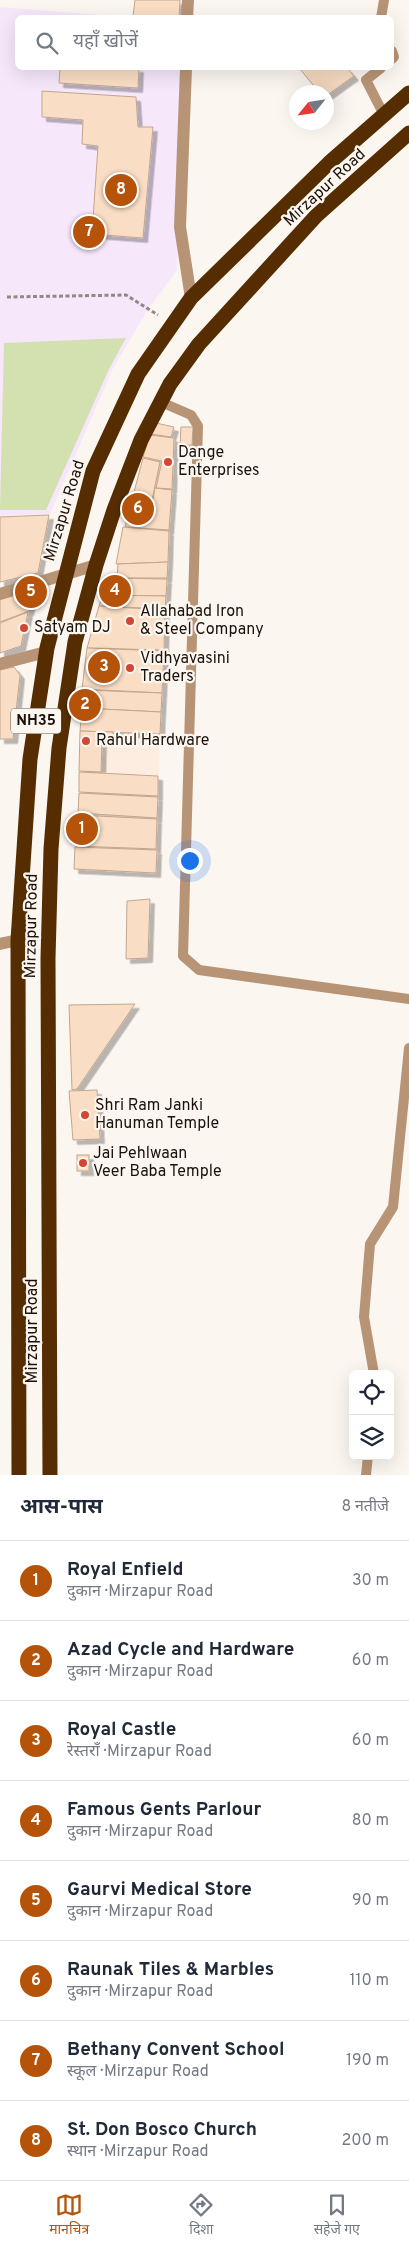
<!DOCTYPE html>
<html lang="hi">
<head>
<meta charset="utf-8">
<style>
  :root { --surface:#fff; --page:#f6f6f7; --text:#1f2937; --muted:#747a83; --line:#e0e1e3; --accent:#b45309 }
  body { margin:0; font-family:Overpass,"Noto Sans Devanagari",sans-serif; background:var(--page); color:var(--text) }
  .controls { position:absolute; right:15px; bottom:15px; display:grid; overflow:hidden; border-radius:8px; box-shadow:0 5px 20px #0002 }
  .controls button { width:45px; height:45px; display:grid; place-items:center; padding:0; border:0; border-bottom:1px solid var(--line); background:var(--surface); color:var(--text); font:25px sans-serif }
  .compass { position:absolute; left:289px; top:85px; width:45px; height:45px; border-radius:50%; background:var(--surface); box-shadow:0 5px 20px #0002; rotate:240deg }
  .you { position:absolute; left:189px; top:860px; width:18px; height:18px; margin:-12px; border:4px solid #fff; border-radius:50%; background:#1a73e8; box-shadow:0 0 0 8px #1a73e833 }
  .badge { display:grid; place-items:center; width:32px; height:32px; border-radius:50%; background:var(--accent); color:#fff; font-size:16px; font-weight:700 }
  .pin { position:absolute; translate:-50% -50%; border:2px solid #fff; box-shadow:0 1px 5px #0006 }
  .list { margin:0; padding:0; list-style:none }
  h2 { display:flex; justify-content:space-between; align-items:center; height:65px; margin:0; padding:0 20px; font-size:21px }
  h2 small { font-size:16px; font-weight:400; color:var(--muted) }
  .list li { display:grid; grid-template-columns:32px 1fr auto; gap:15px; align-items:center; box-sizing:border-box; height:80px; padding:0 20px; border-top:1px solid var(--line) }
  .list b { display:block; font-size:19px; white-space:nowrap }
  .list p { margin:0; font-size:16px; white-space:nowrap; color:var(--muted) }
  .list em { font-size:16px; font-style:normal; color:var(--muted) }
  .icon { flex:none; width:28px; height:28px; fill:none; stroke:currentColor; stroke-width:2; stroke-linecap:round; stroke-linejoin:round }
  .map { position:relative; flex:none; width:409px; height:1475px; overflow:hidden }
  .search { position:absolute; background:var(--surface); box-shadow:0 5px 20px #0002; left:15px; right:15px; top:15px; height:55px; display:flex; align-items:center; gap:12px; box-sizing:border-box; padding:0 18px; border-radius:8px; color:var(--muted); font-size:19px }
  .sheet { height:705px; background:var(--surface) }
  nav { display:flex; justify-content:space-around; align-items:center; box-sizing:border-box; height:70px; border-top:1px solid var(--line); background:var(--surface); font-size:14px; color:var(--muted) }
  nav a { display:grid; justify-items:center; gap:2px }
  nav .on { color:var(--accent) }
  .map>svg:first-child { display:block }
</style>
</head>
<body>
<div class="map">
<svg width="409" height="1475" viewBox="0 0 409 1475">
  <defs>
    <filter id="shadow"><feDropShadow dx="4.5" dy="4.5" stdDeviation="0" flood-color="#0004"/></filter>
  </defs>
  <rect width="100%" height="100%" fill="#fcf6f0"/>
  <!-- built -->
  <path fill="#fcede0" d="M80 731 160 735 159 775 79 772Z"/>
  <!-- education -->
  <path fill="#f6e7fb" d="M0 7 125 17 18 18V68H180L177 270 149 308 113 368 50 514 0 516Z"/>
  <!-- green -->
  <path fill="#d2e1af" d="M126 338 109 369 46 510H0L4 343Z"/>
  <!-- building -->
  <g fill="#f9ddc4" stroke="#c3a68c" filter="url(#shadow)">
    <path d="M135 0H180L179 18 133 16Z"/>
    <path d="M60 68H139L138 88 59 83Z"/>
    <path d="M299 68H347L354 76 326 96V92H319Z"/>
    <path d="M42 91 136 97 138 127H153L143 238 92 234 98 146 82 144 83 120 42 117Z"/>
    <path d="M156 423 174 427 171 437 151 434Z"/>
    <path d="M181 427H193L192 445H180Z"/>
    <path d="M150 435 174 438 172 489 156 488 162 461 143 457Z"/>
    <path d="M143 458 160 462 152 500 133 496Z"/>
    <path d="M155 488 172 490 169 530 125 527 133 497 153 500Z"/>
    <path d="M49 515 38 573 0 582V517Z"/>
    <path d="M123 527 169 531 168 562 116 564Z"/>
    <path d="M168 562 167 578H117L118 564Z"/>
    <path d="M109 578 167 579 166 596 104 595Z"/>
    <path d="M35 586 29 611 0 622V597Z"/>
    <path d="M103 595 166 596 165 609 99 606Z"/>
    <path d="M99 606 165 610 164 650 87 648Z"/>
    <path d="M28 612 21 646 0 653V623Z"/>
    <path d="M87 648 164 651 162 693 82 689Z"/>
    <path d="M14 667 20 675 13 739H0V670Z"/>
    <path d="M83 690 162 693 161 712 81 708Z"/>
    <path d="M82 708 161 712 160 734 80 731Z"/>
    <path d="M80 731 113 732V741L102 740 101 772 79 771Z"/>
    <path d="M79 772 158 776V796L79 792Z"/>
    <path d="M79 793 158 797 157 818 78 813Z"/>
    <path d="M77 815 157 819 156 849 75 846Z"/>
    <path d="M75 847 157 850 156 873 74 869Z"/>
    <path d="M150 899 148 958 126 959 127 901Z"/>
    <path d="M135 1004 77 1089 72 1090 69 1005Z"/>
    <path d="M97 1090 100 1139 73 1140 69 1091Z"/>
    <rect x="77" y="1155" width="12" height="16"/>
  </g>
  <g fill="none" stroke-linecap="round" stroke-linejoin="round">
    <!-- path -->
    <path stroke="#928a82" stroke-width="3" stroke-dasharray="4 2.5" stroke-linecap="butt" d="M7 297 126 295 158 315"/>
    <!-- lane -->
    <g stroke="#b89476" stroke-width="10">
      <path d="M381 18 384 0"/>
      <path d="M392 51 394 57 392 59"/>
      <path d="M381 68 366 80 384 115"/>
      <path d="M161 402 191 415 198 426 183 956 199 970 409 999"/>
      <path d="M374 1374 364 1317 370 1244 393 1207 409 1048"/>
      <path d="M366 1475 368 1456"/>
    </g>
    <!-- street -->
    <g stroke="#b89476" stroke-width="12">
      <path d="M187 18 188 0"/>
      <path d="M186 68 180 227 191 298"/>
      <path d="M0 594 96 565"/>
      <path d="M0 664 46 652"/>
      <path d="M0 944 18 940"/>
    </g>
    <!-- highway -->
    <g stroke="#562d00" stroke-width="15">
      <path d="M19 1475 18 940 30 759 47 648 93 471 138 374 191 298 329 163 409 93"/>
      <path d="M50 1475 48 958 51 849 59 748 75 642 96 565 114 510 141 440 170 384 199 344 316 216 409 133"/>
    </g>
  </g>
  <!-- markers -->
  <g fill="#d24632" stroke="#fcf6f0" stroke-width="2">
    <circle cx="168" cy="462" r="5"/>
    <circle cx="130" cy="621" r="5"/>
    <circle cx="24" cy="628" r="5"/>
    <circle cx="130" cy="668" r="5"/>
    <circle cx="86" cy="741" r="5"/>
    <circle cx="85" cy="1115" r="5"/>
    <circle cx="83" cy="1163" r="5"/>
  </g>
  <g text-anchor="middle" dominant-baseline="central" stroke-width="4.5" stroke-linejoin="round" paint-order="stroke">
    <!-- shield labels -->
    <rect fill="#fcf6f0" stroke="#5f564e" stroke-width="1" x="11" y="708.5" width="50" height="25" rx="4"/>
    <g font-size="15" font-weight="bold" fill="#1c1108">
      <text x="36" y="721">NH35</text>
    </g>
    <!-- street labels -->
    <g font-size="16" fill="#1c1108" stroke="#fcf6f0">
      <text transform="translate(325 188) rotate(-43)">Mirzapur Road</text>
      <text transform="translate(65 511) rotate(-73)">Mirzapur Road</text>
      <text transform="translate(32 926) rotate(-89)">Mirzapur Road</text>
      <text transform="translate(33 1331) rotate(-90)">Mirzapur Road</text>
    </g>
    <!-- poi labels -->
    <g font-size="16" fill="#1c1108" stroke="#fcf6f0" text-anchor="start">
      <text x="178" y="453">Dange<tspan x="178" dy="18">Enterprises</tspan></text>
      <text x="140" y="612">Allahabad Iron<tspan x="140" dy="18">&amp; Steel Company</tspan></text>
      <text x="34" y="628">Satyam DJ</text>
      <text x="140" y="659">Vidhyavasini<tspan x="140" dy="18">Traders</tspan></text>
      <text x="96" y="741">Rahul Hardware</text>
      <text x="95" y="1106">Shri Ram Janki<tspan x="95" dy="18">Hanuman Temple</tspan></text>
      <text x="93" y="1154">Jai Pehlwaan<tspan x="93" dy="18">Veer Baba Temple</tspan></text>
    </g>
  </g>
</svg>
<div class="controls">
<button><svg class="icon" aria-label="locate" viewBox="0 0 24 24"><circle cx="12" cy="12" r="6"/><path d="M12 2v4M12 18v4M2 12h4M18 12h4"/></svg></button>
<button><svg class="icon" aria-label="layers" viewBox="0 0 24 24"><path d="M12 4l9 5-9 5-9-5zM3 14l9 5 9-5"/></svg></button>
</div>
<svg class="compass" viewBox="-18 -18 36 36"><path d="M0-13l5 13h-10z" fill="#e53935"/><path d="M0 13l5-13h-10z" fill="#747a83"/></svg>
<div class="you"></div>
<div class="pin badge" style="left:82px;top:829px">1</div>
<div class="pin badge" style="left:85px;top:705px">2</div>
<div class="pin badge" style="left:104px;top:667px">3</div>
<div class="pin badge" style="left:115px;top:591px">4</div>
<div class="pin badge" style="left:31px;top:592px">5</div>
<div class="pin badge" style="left:138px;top:509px">6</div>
<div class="pin badge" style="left:89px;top:232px">7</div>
<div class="pin badge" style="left:121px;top:190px">8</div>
<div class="search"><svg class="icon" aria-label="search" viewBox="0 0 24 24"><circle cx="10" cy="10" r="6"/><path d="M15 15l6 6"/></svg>यहाँ खोजें</div>
</div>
<section class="sheet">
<h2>आस-पास<small>8 नतीजे</small></h2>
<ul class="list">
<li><span class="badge">1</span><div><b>Royal Enfield</b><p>दुकान · Mirzapur Road</p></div><em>30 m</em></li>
<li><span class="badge">2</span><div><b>Azad Cycle and Hardware</b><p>दुकान · Mirzapur Road</p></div><em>60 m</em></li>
<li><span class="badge">3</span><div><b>Royal Castle</b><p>रेस्तराँ · Mirzapur Road</p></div><em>60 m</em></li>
<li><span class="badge">4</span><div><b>Famous Gents Parlour</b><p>दुकान · Mirzapur Road</p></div><em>80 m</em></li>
<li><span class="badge">5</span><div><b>Gaurvi Medical Store</b><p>दुकान · Mirzapur Road</p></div><em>90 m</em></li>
<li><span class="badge">6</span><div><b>Raunak Tiles &amp; Marbles</b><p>दुकान · Mirzapur Road</p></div><em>110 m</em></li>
<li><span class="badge">7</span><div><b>Bethany Convent School</b><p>स्कूल · Mirzapur Road</p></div><em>190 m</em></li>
<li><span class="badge">8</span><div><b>St. Don Bosco Church</b><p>स्थान · Mirzapur Road</p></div><em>200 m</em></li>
</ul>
</section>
<nav>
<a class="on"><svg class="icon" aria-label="map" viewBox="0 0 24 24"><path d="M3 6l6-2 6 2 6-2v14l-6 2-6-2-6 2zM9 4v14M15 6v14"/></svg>मानचित्र</a>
<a><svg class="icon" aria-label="directions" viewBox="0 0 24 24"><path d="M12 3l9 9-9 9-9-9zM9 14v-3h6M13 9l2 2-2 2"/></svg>दिशा</a>
<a><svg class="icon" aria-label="saved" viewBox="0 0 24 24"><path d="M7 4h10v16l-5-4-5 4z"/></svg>सहेजे गए</a>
</nav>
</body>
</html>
